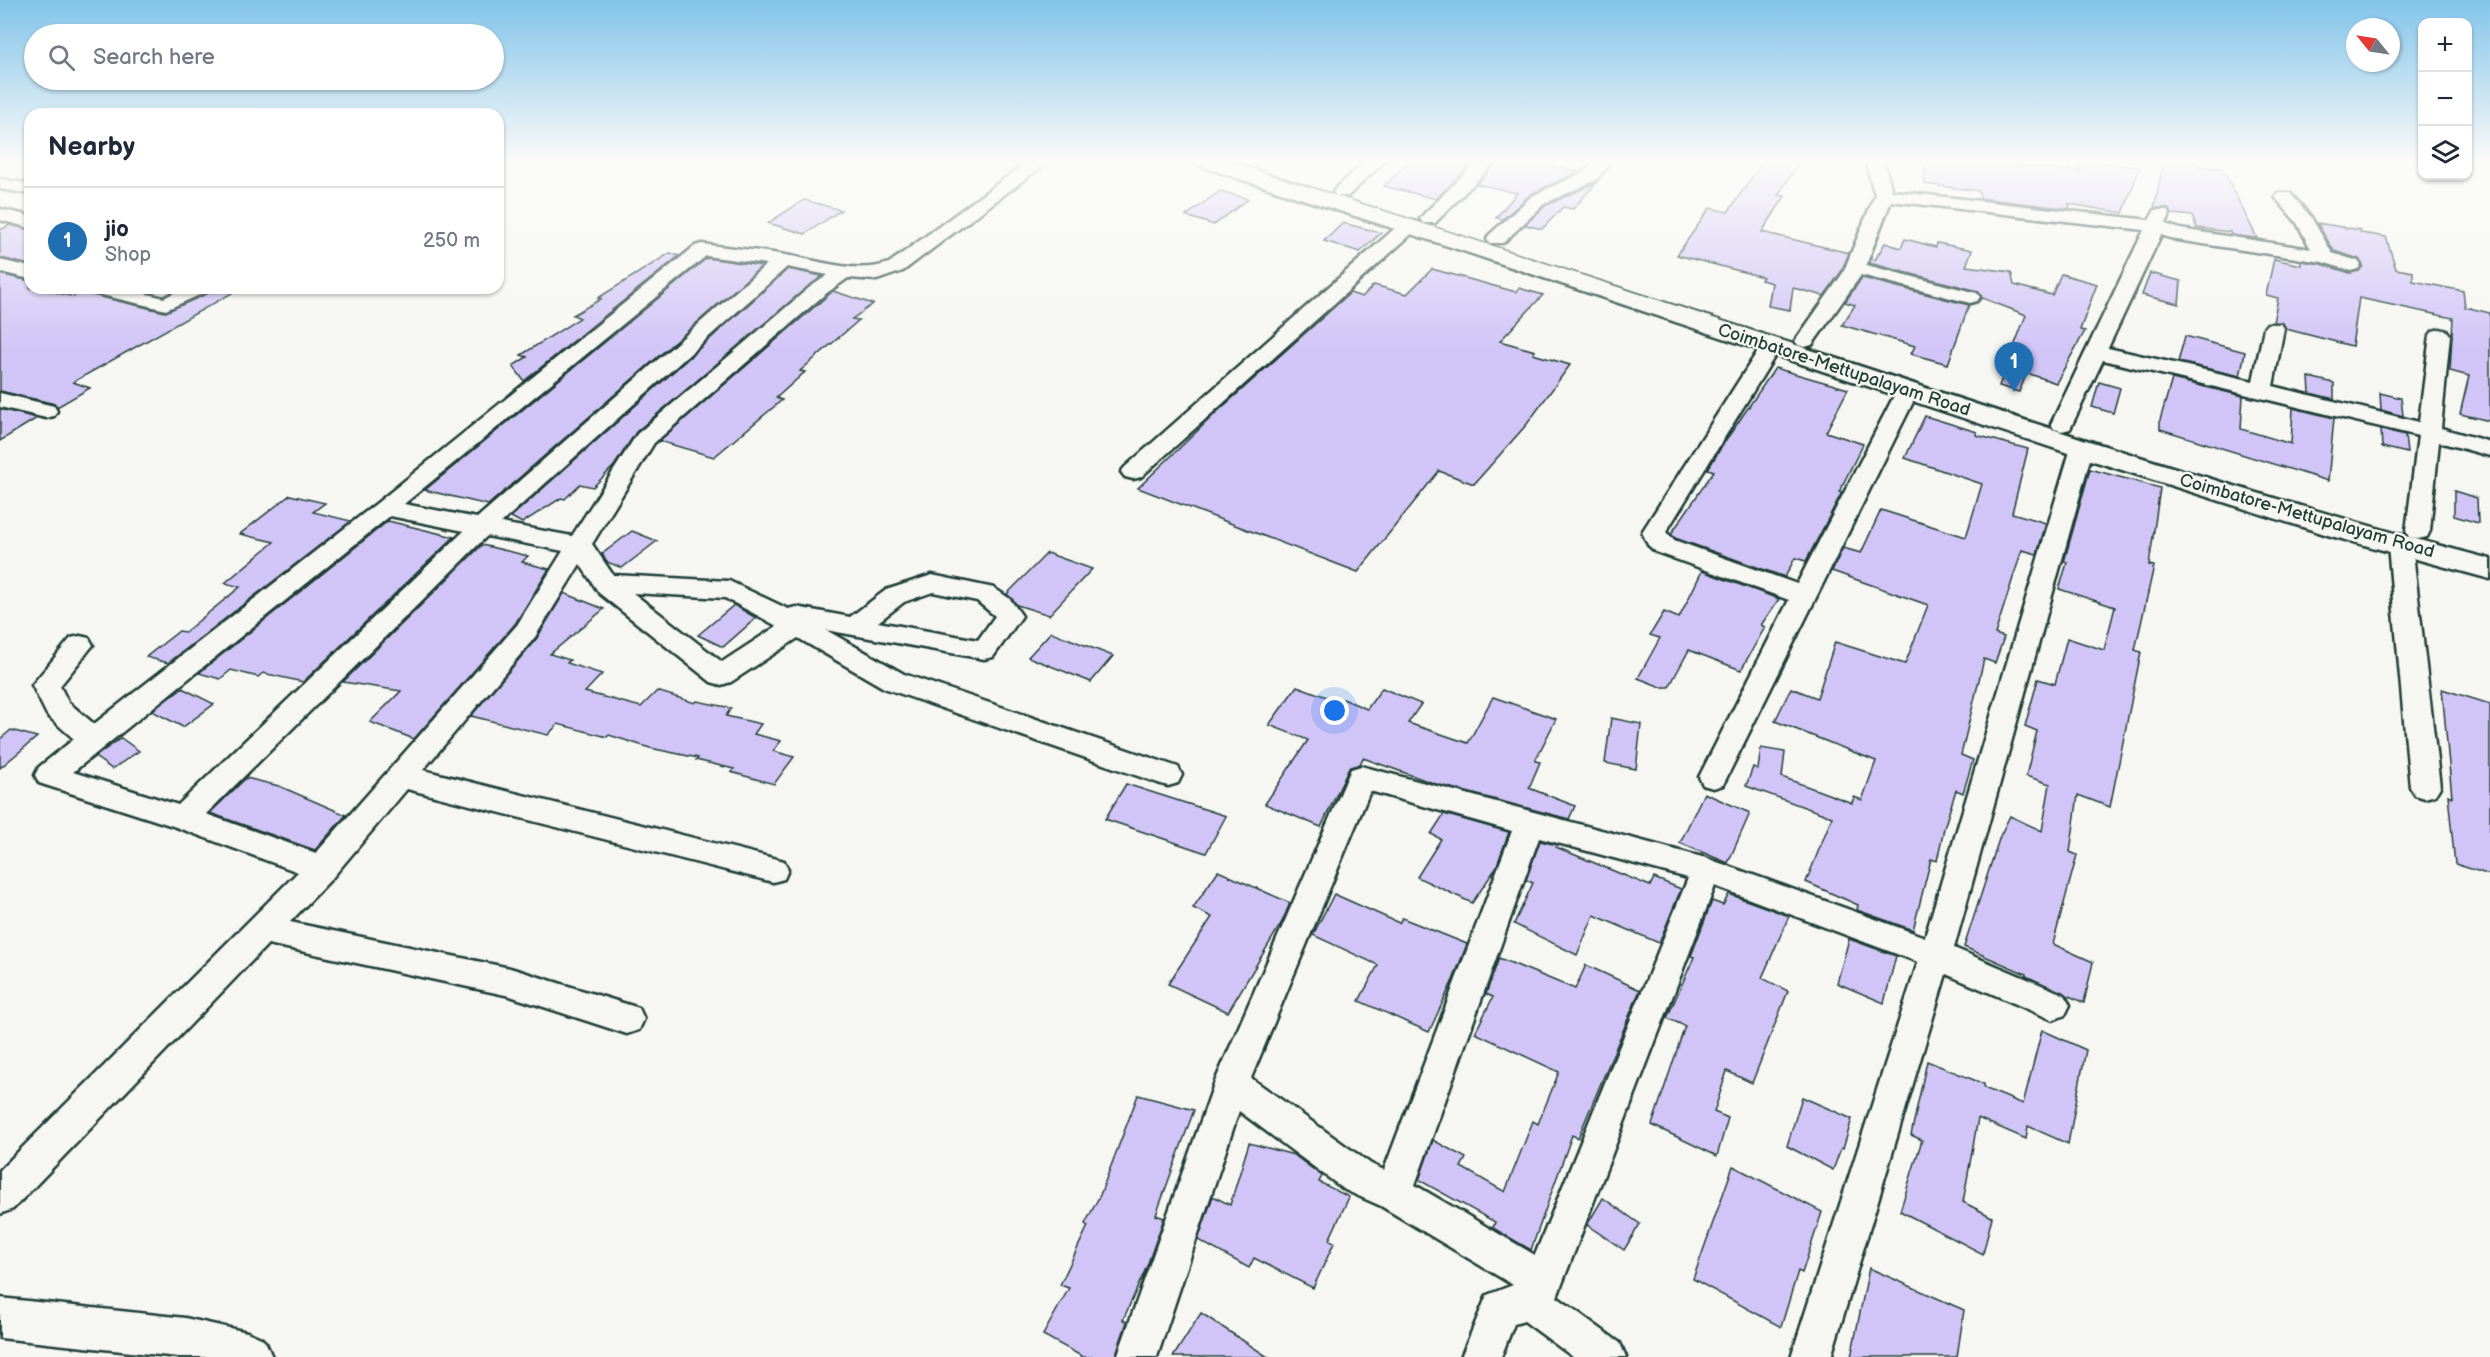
<!DOCTYPE html>
<html lang="en">
<head>
<meta charset="utf-8">
<style>
  :root { --surface:#fff; --page:#f2f2f3; --text:#1f2937; --muted:#747a83; --line:#e0e1e3; --accent:#1f6fb2 }
  body { margin:0; font-family:"Balsamiq Sans",sans-serif; background:var(--page); color:var(--text) }
  .controls { position:absolute; right:18px; top:18px; display:grid; overflow:hidden; border-radius:12px; box-shadow:0 2px 4px #0004 }
  .controls button { width:54px; height:54px; display:grid; place-items:center; padding:0; border:0; border-bottom:2px solid var(--line); background:var(--surface); color:var(--text); font:30px sans-serif }
  .compass { position:absolute; left:2346px; top:18px; width:54px; height:54px; border-radius:50%; background:var(--surface); box-shadow:0 2px 4px #0004; rotate:300deg }
  .you { position:absolute; left:1335px; top:711px; width:21px; height:21px; margin:-15px; border:4px solid #fff; border-radius:50%; background:#1a73e8; box-shadow:0 0 0 9px #1a73e833 }
  .badge { display:grid; place-items:center; width:39px; height:39px; border-radius:50%; background:var(--accent); color:#fff; font-size:20px; font-weight:700 }
  .pin { position:absolute; translate:-50% -50px; filter:drop-shadow(0 2px 3px #0008) }
  .pin::after { content:''; position:absolute; top:32px; width:21px; height:18px; background:inherit; clip-path:polygon(0 0,100% 0,50% 100%) }
  .list { margin:0; padding:0; list-style:none }
  h2 { display:flex; justify-content:space-between; align-items:center; height:78px; margin:0; padding:0 24px; font-size:26px }
  h2 small { font-size:20px; font-weight:400; color:var(--muted) }
  .list li { display:grid; grid-template-columns:39px 1fr auto; gap:18px; align-items:center; box-sizing:border-box; height:108px; padding:0 24px; border-top:2px solid var(--line) }
  .list b { display:block; font-size:22px; white-space:nowrap }
  .list p { margin:0; font-size:20px; white-space:nowrap; color:var(--muted) }
  .list em { font-size:20px; font-style:normal; color:var(--muted) }
  .icon { flex:none; width:33px; height:33px; fill:none; stroke:currentColor; stroke-width:2; stroke-linecap:round; stroke-linejoin:round }
  .map { position:relative; flex:none; width:2490px; height:1357px; overflow:hidden }
  .search { position:absolute; background:var(--surface); box-shadow:0 2px 4px #0004; left:24px; top:24px; width:480px; height:66px; display:flex; align-items:center; gap:15px; box-sizing:border-box; padding:0 21px; border-radius:33px; color:var(--muted); font-size:22px }
  .panel { position:absolute; background:var(--surface); box-shadow:0 2px 4px #0004; left:24px; top:108px; width:480px; height:186px; border-radius:18px }
  .map>svg:first-child { display:block }
</style>
</head>
<body>
<div class="map">
<svg width="2490" height="1357" viewBox="0 0 2490 1357">
  <rect width="100%" height="100%" fill="#f6f6f2"/>
  <filter id="ink" filterUnits="userSpaceOnUse"><feTurbulence type="fractalNoise" baseFrequency=".0167" numOctaves="2"/><feDisplacementMap in="SourceGraphic" scale="12" xChannelSelector="R" yChannelSelector="G"/><feConvolveMatrix kernelMatrix="1 2 1 2 8 2 1 2 1" color-interpolation-filters="sRGB"/></filter>
  <g filter="url(#ink)">
    <!-- building -->
    <g fill="#d1c5f7" stroke="#1f3d34" stroke-width="1.5">
      <path d="M1410 160H1475L1436 199 1384 186Z"/>
      <path d="M1499 160H1558L1553 166 1578 172 1531 194 1503 219 1496 218 1517 193 1477 184Z"/>
      <path d="M1764 160H1801L1778 195 1785 196 1762 232 1849 253 1841 272 1824 296 1793 288 1790 310 1768 306 1772 283 1761 280 1763 277 1677 255 1710 208 1728 212Z"/>
      <path d="M1924 160H1969L2068 171V169L2080 171 2077 160 2140 167 2123 213 2069 204 2070 209 1980 198 1979 191 1925 184Z"/>
      <path d="M2164 160 2197 162 2200 167 2222 168 2257 238 2231 235 2230 232 2197 228 2192 216 2172 214 2167 208H2154Z"/>
      <path d="M1597 182 1573 209 1563 207 1542 229 1525 225 1545 206Z"/>
      <path d="M1220 191 1248 199 1214 225 1186 216Z"/>
      <path d="M804 200 841 210 805 234 768 223Z"/>
      <path d="M1343 223 1381 233 1360 252 1324 241Z"/>
      <path d="M2317 223 2360 230 2361 233 2386 237 2396 269 2413 272V281L2463 291 2465 307 2490 313V421L2460 414 2469 376 2450 371 2453 318 2359 298 2352 346 2286 329 2283 323 2273 322 2278 298 2266 295 2274 259 2301 265V261L2321 264 2350 273 2359 271 2363 266 2359 259 2334 251Z"/>
      <path d="M10 225 30 230V265L0 258V230Z"/>
      <path d="M1905 239 1936 247 1937 243 1972 250 1966 266 2011 272 2014 285 2052 295 2061 274 2097 284 2080 330 2085 331 2056 383 2027 373 2019 392 1999 386 2026 315 1982 298 1978 291 1869 263 1871 259 1875 260 1885 243 1901 248Z"/>
      <path d="M670 253 679 256 524 381 513 366 527 357 521 355 580 318 573 315 601 299 598 298Z"/>
      <path d="M707 258 762 266 488 505 425 490Z"/>
      <path d="M788 269 822 276 636 432 614 466 593 487 580 484 565 499 561 498 522 523 511 517Z"/>
      <path d="M1432 269 1516 292 1519 288 1543 295 1500 341 1535 351 1533 354 1570 365 1527 424 1474 484 1439 471 1358 572 1138 488 1218 411 1350 293 1362 297 1374 285 1407 294Z"/>
      <path d="M2150 273 2181 281 2179 304 2142 295Z"/>
      <path d="M0 274 30 281V288H40L74 297 75 288H84L88 294 165 312 207 294 211 288H241L73 382 90 388 57 407 55 404 0 391Z"/>
      <path d="M1862 278 1969 305 1948 364 1911 354 1915 346 1842 325 1855 305 1845 302Z"/>
      <path d="M833 291 873 304 852 319 859 320 800 371 805 372 776 398 782 400 714 457 659 441Z"/>
      <path d="M2185 336 2245 352 2240 376 2178 362Z"/>
      <path d="M1775 368 1848 389 1826 432 1863 444 1839 492H1842L1806 561 1795 558 1785 577 1675 538 1671 534 1714 471 1708 469 1722 446Z"/>
      <path d="M2309 377 2334 383V399L2310 393Z"/>
      <path d="M2172 379 2243 396 2241 429 2291 444 2293 408 2334 418 2328 481 2160 429V420Z"/>
      <path d="M2099 382 2120 388 2113 413 2092 407Z"/>
      <path d="M2380 393 2401 398 2403 416 2381 410Z"/>
      <path d="M0 409 37 418 0 441Z"/>
      <path d="M1925 416 1977 432 1976 435 2028 449 2012 513 2046 523 2037 554 2022 550 1995 634 2004 637 1995 663 1984 659 1961 755 1973 760 1963 793 1956 790 1944 828 1937 861 1931 859 1913 930 1857 910 1858 905 1806 882 1832 817 1746 786 1753 767 1758 769 1761 748 1785 752 1782 777 1852 803 1854 797 1862 800 1876 761 1775 721 1791 688 1817 698 1835 642 1905 664 1928 605 1832 571 1843 548 1861 553 1881 510 1966 537 1982 484 1905 458Z"/>
      <path d="M2381 429 2405 435 2407 453 2382 447Z"/>
      <path d="M2090 469 2160 488 2149 565 2154 566 2135 650 2141 652 2110 807 2078 795 2070 852 2077 855 2053 944 2093 962 2084 1003 2026 976V974L1964 947 2000 836 2010 816 2042 831 2050 784 2026 776 2037 731 2025 726 2038 679 2055 684 2067 638 2104 650 2115 607 2059 589 2067 563 2064 562Z"/>
      <path d="M2454 491 2477 498 2478 523 2454 516Z"/>
      <path d="M290 495 325 503 313 512 351 521 168 663 146 657 179 631 185 632 240 587 225 583 274 542 240 534Z"/>
      <path d="M388 521 454 537 303 682 263 673 258 677 231 670 220 679 199 673Z"/>
      <path d="M632 531 657 541 622 568 607 562 602 554Z"/>
      <path d="M482 545 528 556 522 562 549 569 515 624 414 739 370 722 401 691 343 682Z"/>
      <path d="M1047 553 1092 569 1049 615 1017 605 1007 594Z"/>
      <path d="M1702 571 1779 599 1761 625 1765 627 1741 670 1689 650 1669 687H1661L1638 678 1660 638 1650 635 1664 612 1679 618Z"/>
      <path d="M564 593 604 609 550 654 570 660 567 663 602 674 585 692 641 707 657 691 695 703 697 701 731 708 726 716 761 724 754 734 781 741 773 751 794 757 774 784 731 772 734 769 696 760 698 758 650 748 609 735 607 737 558 724 548 735 471 716 537 638Z"/>
      <path d="M734 605 756 618 723 647 698 635Z"/>
      <path d="M1051 632 1113 656 1091 682 1028 657Z"/>
      <path d="M1297 686 1340 702 1343 699 1367 709 1382 688 1421 704 1408 723 1468 743 1493 697 1556 719 1535 761 1540 762 1529 788 1575 806 1569 819 1436 784 1363 758 1360 764 1349 768 1321 827 1265 804 1308 740 1269 725Z"/>
      <path d="M182 688 214 704 183 727 152 711Z"/>
      <path d="M2442 689 2490 704V875L2455 864 2448 795 2452 797Z"/>
      <path d="M1611 718 1641 724 1636 769 1605 763Z"/>
      <path d="M11 730 37 737 0 768V739Z"/>
      <path d="M121 738 139 751 112 769 95 757Z"/>
      <path d="M246 778 279 786 346 815 315 850 210 813Z"/>
      <path d="M1126 784 1226 816 1206 853 1105 819Z"/>
      <path d="M1704 793 1750 813 1728 863 1680 843Z"/>
      <path d="M1444 814 1509 832 1496 868 1472 903 1417 877 1441 839 1431 834Z"/>
      <path d="M1540 841 1557 845 1556 847 1650 886 1654 878 1681 889 1659 943 1594 915 1577 955 1514 924 1533 883 1526 880Z"/>
      <path d="M1218 871 1290 903 1282 922 1228 1012 1168 984 1212 917 1193 908Z"/>
      <path d="M1334 894 1399 923 1402 918 1467 944 1453 980 1429 1032 1359 1001 1378 965 1313 935Z"/>
      <path d="M1729 894 1789 916 1762 978 1788 991 1752 1083 1727 1071 1714 1112 1728 1118 1717 1156 1652 1125 1685 1026 1667 1018 1694 957 1691 956 1712 901 1723 905Z"/>
      <path d="M1849 939 1896 956 1884 1003 1837 983Z"/>
      <path d="M1499 958 1575 989 1586 965 1640 990 1578 1138 1572 1135 1531 1250 1493 1228 1495 1222 1419 1180 1433 1140 1466 1158 1461 1167 1505 1192 1533 1121 1538 1124 1559 1072 1475 1033 1493 997 1486 994Z"/>
      <path d="M2042 1030 2086 1050 2068 1144 2028 1126 2026 1139 1978 1118 1963 1202 1992 1217 1983 1254 1900 1211 1922 1140 1911 1135 1927 1061 1984 1084V1088L2023 1104Z"/>
      <path d="M1138 1095 1194 1110 1156 1215 1164 1218 1147 1266 1123 1320 1127 1322 1115 1357H1083L1043 1335 1069 1288 1060 1285 1088 1226 1085 1224 1100 1195Z"/>
      <path d="M1802 1097 1852 1119 1843 1149 1841 1148 1833 1170 1787 1146Z"/>
      <path d="M1249 1143 1294 1155 1322 1176 1319 1182 1349 1197 1329 1240 1334 1243 1313 1288 1254 1258 1249 1268 1198 1240 1213 1196 1230 1205Z"/>
      <path d="M1733 1166 1822 1212 1802 1273 1798 1271 1781 1327 1693 1279Z"/>
      <path d="M1603 1198 1640 1224 1624 1250 1587 1225Z"/>
      <path d="M1869 1268 1964 1310 1957 1357H1851Z"/>
      <path d="M1201 1313 1268 1357H1173Z"/>
    </g>
    <g fill="none" stroke-linecap="round" stroke-linejoin="round">
      <defs>
        <g id="minor">
          <path d="M1030 160H1050L903 271 877 280 848 278 824 295 654 443 592 544 613 575 729 581 788 609 796 607 850 617 886 590 932 575 994 588 1010 599 1022 616 993 657 984 659 826 630 904 674 1178 767 1182 775 1178 783 1168 786 1158 783 884 688 798 638 731 682 721 685 711 682 599 593 580 564 535 637 423 770 773 858 784 861 788 870 784 879 773 882 407 789 333 877 290 922 510 968 639 1008 644 1019 639 1030 627 1034 510 996 268 944 13 1209 0 1214V1170L298 872 173 826 39 783 35 775 39 767 74 739 47 715 32 685 71 638 80 636 89 638 93 645 60 686 68 702 94 724 377 503 695 246 702 244C729 248 757 250 785 255 818 260 856 275 889 263ZM706 256 767 264 477 518 404 504ZM787 267 828 275 810 287 637 434 572 536 501 523ZM390 516 464 531 178 805 73 772ZM487 536 563 551 517 625 316 853 206 814ZM933 592 977 601 995 616 978 640 878 622 904 602ZM633 593 725 598 777 626 722 662Z"/>
          <path d="M1366 160H1385L1348 196H1336L1333 192 1336 188Z"/>
          <path d="M1478 160H1497L1435 223H1423L1420 219 1423 215Z"/>
          <path d="M1595 160H1613L1596 180 1544 204 1503 243H1489L1487 239 1489 235 1532 196 1584 172Z"/>
          <path d="M1865 160H1883L1892 191 2149 220 2155 210H2167L2170 214 2166 224 2180 229 2311 249 2297 223 2275 197 2278 193H2290L2311 217 2332 253 2358 261 2361 265 2358 269 2351 271 2322 262 2177 240 2161 235 2108 348 2253 381 2264 328 2267 324H2281L2284 328 2273 386 2419 422 2430 335 2433 331 2440 329 2447 331 2450 335 2441 428 2490 442V456L2439 442 2430 531 2427 537 2418 539 2409 537 2406 531 2418 436 2103 360 2070 429 2062 431 2054 429 2051 424 2144 230 1891 201 1866 265 1977 293 1980 297 1977 301 1970 303 1861 275 1812 345 1805 347 1798 345 1795 341 1843 273 1875 195Z"/>
          <path d="M0 179 30 184V194L0 189Z"/>
          <path d="M0 209 30 216V228L0 220Z"/>
          <path d="M1409 220 1416 222 1418 226 1416 230 1141 477 1133 479 1125 477 1121 472 1125 467 1402 222Z"/>
          <path d="M0 260 30 267V279L0 272Z"/>
          <path d="M86 288H122L164 298 183 288H209L206 292 166 310 89 292Z"/>
          <path d="M1771 340 1778 342 1781 346 1666 532 1674 540 1797 584 1896 392 1899 387 1907 386 1915 387 1918 392 1727 777 1723 785 1713 788 1703 785 1699 777 1789 600 1656 552 1648 545 1642 532 1761 346 1764 342Z"/>
          <path d="M0 393 54 406 57 411 54 416 46 418 0 407Z"/>
          <path d="M2082 441 2090 443 2093 448 1954 948 2065 995 2070 1005 2065 1015 2053 1020 1946 974 1831 1357H1791L1918 962 1715 886 1557 1297 1620 1343 1626 1357H1573L1524 1321 1514 1324 1501 1357H1461L1487 1295 1513 1285 1381 1206 1345 1190 1239 1111 1157 1357H1117L1214 1084 1351 769 1361 766 1706 858 1925 937 2071 448 2074 443ZM1370 791 1512 831 1384 1170 1371 1164 1251 1078ZM1539 838 1688 878 1535 1255 1415 1185Z"/>
          <path d="M2400 537 2409 539 2412 545 2440 787 2435 795 2425 798 2415 795 2410 787 2388 545 2391 539Z"/>
          <path d="M0 1298 185 1318 247 1332 261 1338 266 1343 272 1357H178L0 1338Z"/>
        </g>
        <path id="highway" d="M1191 160H1223C1420 222 1617 286 1814 351 2038 425 2262 499 2490 559V579L2331 536 2065 452 1460 250 1194 164Z"/>
      </defs>
      <!-- minor casing -->
      <use href="#minor" stroke="#1f3d34" stroke-width="5"/>
      <!-- highway casing -->
      <use href="#highway" stroke="#1f3d34" stroke-width="5"/>
      <!-- minor -->
      <use href="#minor" fill="#f6f6f2" fill-rule="evenodd"/>
      <!-- highway -->
      <use href="#highway" fill="#f6f6f2" fill-rule="evenodd"/>
    </g>
  </g>
  <!-- sky -->
  <linearGradient id="sky" x2="0" y2="1"><stop stop-color="#83c4ea"/><stop offset="0.46" stop-color="#fbfbf9"/><stop offset="1" stop-color="#fbfbf9" stop-opacity="0"/></linearGradient>
  <rect width="2490" height="350" fill="url(#sky)"/>
  <g text-anchor="middle" dominant-baseline="central" stroke-width="4.5" stroke-linejoin="round" paint-order="stroke">
    <!-- far-street labels -->
    <g font-size="18" fill="#1f3d34" stroke="#f6f6f2">
      <text transform="translate(1844 370) rotate(18)">Coimbatore-Mettupalayam Road</text>
      <text transform="translate(2307 516) rotate(16)">Coimbatore-Mettupalayam Road</text>
    </g>
  </g>
</svg>
<div class="controls">
<button>+</button>
<button>−</button>
<button><svg class="icon" aria-label="layers" viewBox="0 0 24 24"><path d="M12 4l9 5-9 5-9-5zM3 14l9 5 9-5"/></svg></button>
</div>
<svg class="compass" viewBox="-18 -18 36 36"><path d="M0-13l5 13h-10z" fill="#e53935"/><path d="M0 13l5-13h-10z" fill="#747a83"/></svg>
<div class="you"></div>
<div class="pin badge" style="left:2014px;top:392px">1</div>
<div class="search"><svg class="icon" aria-label="search" viewBox="0 0 24 24"><circle cx="10" cy="10" r="6"/><path d="M15 15l6 6"/></svg>Search here</div>
<section class="panel">
<h2>Nearby<small></small></h2>
<ul class="list">
<li><span class="badge">1</span><div><b>jio</b><p>Shop</p></div><em>250 m</em></li>
</ul>
</section>
</div>
</body>
</html>
